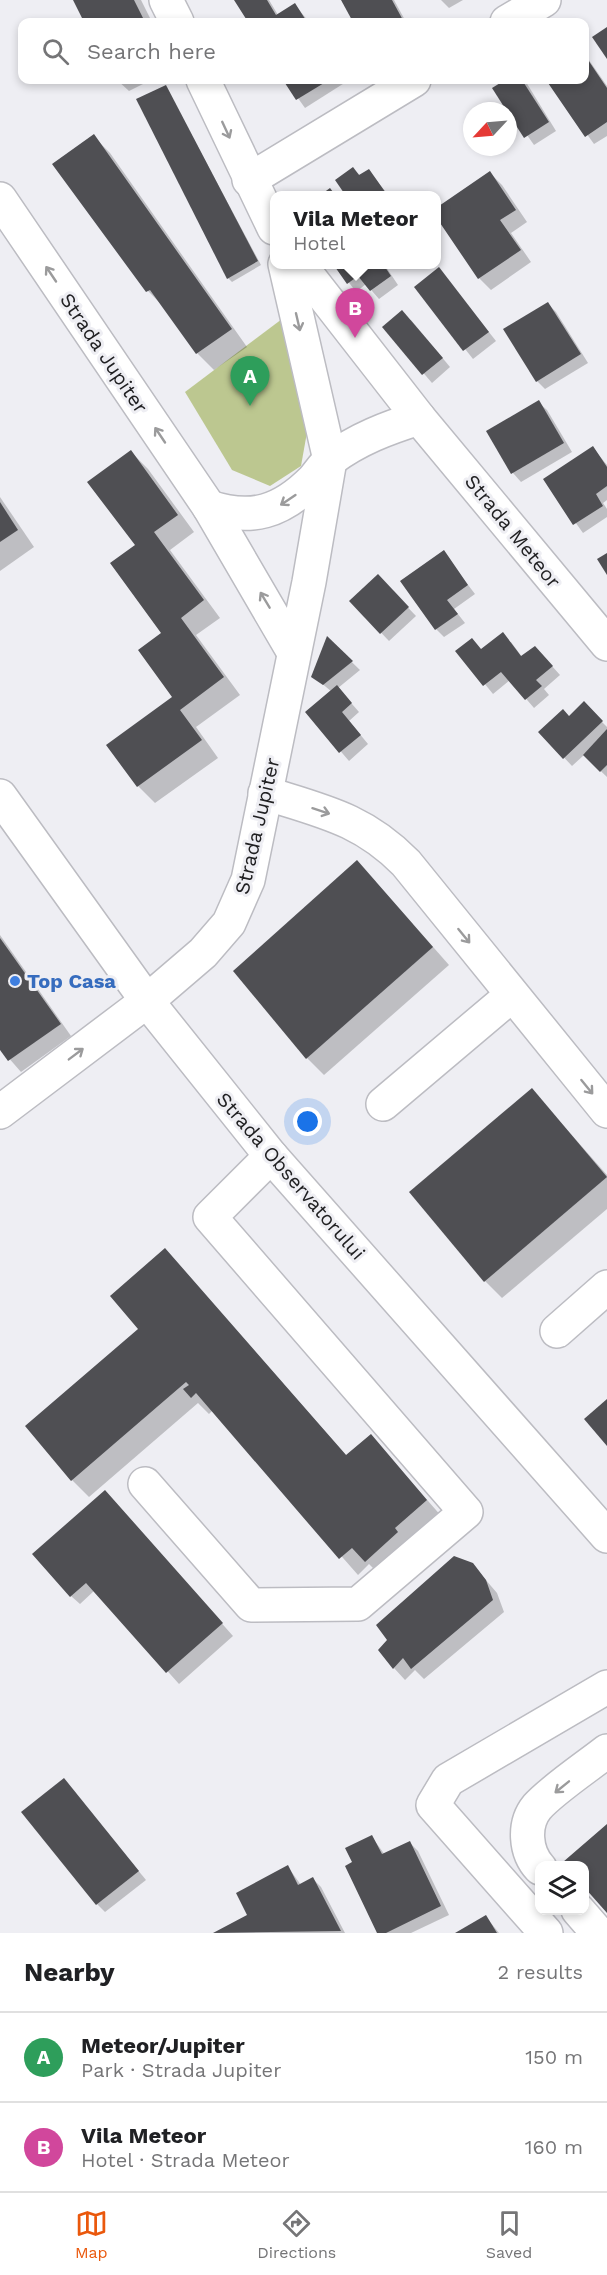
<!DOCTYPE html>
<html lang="en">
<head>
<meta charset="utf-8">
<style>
  :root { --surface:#fff; --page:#f2f2f2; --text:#202124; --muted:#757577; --line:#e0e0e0; --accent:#ea580c }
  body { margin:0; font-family:"Work Sans",sans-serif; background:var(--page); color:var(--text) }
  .controls { position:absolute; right:18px; bottom:18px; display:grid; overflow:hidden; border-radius:12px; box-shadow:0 3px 9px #0003 }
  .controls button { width:54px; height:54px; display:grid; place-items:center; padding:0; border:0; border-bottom:2px solid var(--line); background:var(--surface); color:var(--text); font:30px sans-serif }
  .compass { position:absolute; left:463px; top:102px; width:54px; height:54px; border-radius:50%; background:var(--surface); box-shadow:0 3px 9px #0003; rotate:244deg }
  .you { position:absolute; left:308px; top:1122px; width:21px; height:21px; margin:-15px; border:4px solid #fff; border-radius:50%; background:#1a73e8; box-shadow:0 0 0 9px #1a73e833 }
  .badge { display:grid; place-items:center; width:39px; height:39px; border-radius:50%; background:var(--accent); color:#fff; font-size:20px; font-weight:700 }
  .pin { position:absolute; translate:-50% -50px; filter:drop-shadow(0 2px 3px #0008) }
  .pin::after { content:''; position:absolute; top:32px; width:21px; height:18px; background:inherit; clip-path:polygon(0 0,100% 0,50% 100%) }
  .popup { position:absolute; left:270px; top:191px; width:171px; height:78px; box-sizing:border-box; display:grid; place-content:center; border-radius:12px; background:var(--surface); filter:drop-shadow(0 2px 4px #0005); font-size:20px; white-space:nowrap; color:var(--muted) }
  .popup b { font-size:22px; color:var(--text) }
  .popup::after { content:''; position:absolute; left:50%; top:100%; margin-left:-12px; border:12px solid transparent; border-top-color:var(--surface) }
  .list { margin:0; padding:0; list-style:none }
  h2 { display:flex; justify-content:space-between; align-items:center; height:78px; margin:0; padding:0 24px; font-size:26px }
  h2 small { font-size:20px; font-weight:400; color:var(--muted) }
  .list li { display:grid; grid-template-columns:39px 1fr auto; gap:18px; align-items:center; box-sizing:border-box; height:90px; padding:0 24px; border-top:2px solid var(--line) }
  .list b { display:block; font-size:22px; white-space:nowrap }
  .list p { margin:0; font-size:20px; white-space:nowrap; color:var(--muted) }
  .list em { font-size:20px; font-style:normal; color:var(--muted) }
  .icon { flex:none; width:33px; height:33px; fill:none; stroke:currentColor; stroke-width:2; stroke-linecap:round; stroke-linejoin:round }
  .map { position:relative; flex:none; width:607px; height:1933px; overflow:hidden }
  .search { position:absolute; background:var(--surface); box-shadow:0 3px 9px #0003; left:18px; right:18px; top:18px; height:66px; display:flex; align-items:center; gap:15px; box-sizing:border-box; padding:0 21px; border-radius:12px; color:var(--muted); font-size:22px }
  .sheet { height:258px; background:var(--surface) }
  nav { display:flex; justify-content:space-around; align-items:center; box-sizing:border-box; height:84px; border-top:2px solid var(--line); background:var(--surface); font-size:16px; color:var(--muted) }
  nav a { display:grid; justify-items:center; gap:3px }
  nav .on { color:var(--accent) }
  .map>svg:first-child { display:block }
</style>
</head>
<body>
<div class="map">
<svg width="607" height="1933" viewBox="0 0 607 1933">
  <rect width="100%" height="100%" fill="#eeeef3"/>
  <!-- green -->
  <path fill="#bcc790" d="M290 313 309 421 301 466 270 486 232 470 185 392Z"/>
  <!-- shadow -->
  <g fill="#0003">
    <path d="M75 0H141L152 22H86Z"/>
    <path d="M236 0H269L278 15 295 5 309 22H250Z"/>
    <path d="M343 0H394L406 22H355Z"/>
    <path d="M441 0H463L449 8Z"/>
    <path d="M584 53 607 86V136L594 144 548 80H584Z"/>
    <path d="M117 80H151L129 91Z"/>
    <path d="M285 80H345L346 82 305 108Z"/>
    <path d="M508 80 526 82 556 131 534 145 494 88Z"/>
    <path d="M166 87 261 265 232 282 228 278Z"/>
    <path d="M93 136 110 153 247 347 214 370 197 353 165 308 148 291 54 164Z"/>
    <path d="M353 169 361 176 369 171 389 196H348Z"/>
    <path d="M490 173 502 185 527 222 511 233 531 262 491 290 479 278 436 215V210Z"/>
    <path d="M335 264H384L398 285 379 299 366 284 356 292Z"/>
    <path d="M439 269 496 341 473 359 416 287Z"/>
    <path d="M547 303 556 312 588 363 545 389 537 381Z"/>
    <path d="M411 320 450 367 432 383 384 327Z"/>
    <path d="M538 402 547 410 572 452 521 482 513 473 488 432Z"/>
    <path d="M593 448 607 465V500L603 503 607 509V517L583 533 545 480Z"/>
    <path d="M131 452 148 469 194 532 170 550 220 618 196 635 240 695 196 727 218 758 155 803 138 786 108 746 174 697 163 633 137 546Z"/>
    <path d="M0 497 34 547 0 571Z"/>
    <path d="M443 552 475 594 454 609 465 623 444 637 436 629Z"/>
    <path d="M378 576 416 616 389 641 351 601Z"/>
    <path d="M328 639 360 670 338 688 359 712 349 721 368 744 349 761 307 712 332 692 313 676Z"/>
    <path d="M511 642 522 657 543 656 560 675 544 689 549 695 534 708 510 680 493 694 458 651 482 650Z"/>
    <path d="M584 704 607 727V777L584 755 572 766 540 732 569 718Z"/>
    <path d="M374 880 449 965 324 1075 307 1058Z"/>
    <path d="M0 935 71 1036 21 1072 0 1048Z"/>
    <path d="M532 1090 607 1175V1209L502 1298 485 1281Z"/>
    <path d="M165 1250 347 1456 371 1436 443 1518 383 1578 369 1564 358 1575 213 1410 209 1414 198 1403 89 1497 72 1480 140 1329Z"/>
    <path d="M116 1504 233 1636 179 1684 95 1590 80 1604 71 1596Z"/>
    <path d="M473 1565 497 1593 504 1612 424 1679 415 1670 405 1680 394 1668Z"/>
    <path d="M64 1780 146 1880 105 1912 97 1904Z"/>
    <path d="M372 1837 385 1855 410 1843 418 1851 449 1915 411 1933H378L354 1863Z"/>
    <path d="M288 1867 301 1885 313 1879 321 1887 345 1933H216L250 1916Z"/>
    <path d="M486 1917 499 1933H458Z"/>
  </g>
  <!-- building -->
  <g fill="#4f4f53">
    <path d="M73 0H134L145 22H84Z"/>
    <path d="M234 0H267L276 15 295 3 307 22H248Z"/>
    <path d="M341 0H392L404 22H353Z"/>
    <path d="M607 27V59L592 37Z"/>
    <path d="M584 54 607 88V122L585 137 546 80H584Z"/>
    <path d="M283 80H329L296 100Z"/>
    <path d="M505 80H522L549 122 524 138 492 88Z"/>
    <path d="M166 85 258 261 227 279 136 99Z"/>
    <path d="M94 134 232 329 196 354 150 290 146 292 52 164Z"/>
    <path d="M353 167 359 175 369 169 388 196H346L335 180Z"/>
    <path d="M490 171 516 210 500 220 521 250 478 279 436 217V208Z"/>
    <path d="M330 188 336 196H319Z"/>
    <path d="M333 264H383L391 276 370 291 358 276 347 284Z"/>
    <path d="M439 267 489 332 463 351 414 287Z"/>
    <path d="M548 302 581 354 536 382 503 329Z"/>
    <path d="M402 310 443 358 422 375 382 327Z"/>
    <path d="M539 400 564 443 511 474 486 431Z"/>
    <path d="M593 446 607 467V486L596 494 603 506 573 525 543 479Z"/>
    <path d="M131 450 178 515 154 532 204 600 181 618 224 677 180 710 202 740 137 787 106 745 172 697 138 650 161 633 110 563 135 545 87 482Z"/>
    <path d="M0 502 18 530 0 542Z"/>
    <path d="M444 550 468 585 447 600 458 614 435 630 400 581Z"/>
    <path d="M607 553V575L597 559Z"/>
    <path d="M378 574 409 607 380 634 349 601Z"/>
    <path d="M503 632 521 656 535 646 553 666 536 680 542 686 525 700 501 672 483 686 455 651 472 638 481 649Z"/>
    <path d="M327 636 353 661 323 685 311 677Z"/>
    <path d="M337 685 352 703 342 712 361 735 339 753 305 712Z"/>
    <path d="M584 701 603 721 563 759 538 732 563 709 569 716Z"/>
    <path d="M607 729V765L600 772 583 755Z"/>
    <path d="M357 860 433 947 306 1059 233 971Z"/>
    <path d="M0 938 61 1024 8 1061 0 1050Z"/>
    <path d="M532 1088 607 1177 484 1282 409 1192Z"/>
    <path d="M165 1248 346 1455 371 1434 427 1500 395 1528 398 1532 365 1562 352 1548 339 1559 196 1393 191 1398 183 1389 189 1385 186 1382 71 1481 25 1426 138 1329 110 1296Z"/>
    <path d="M607 1399V1446L584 1419Z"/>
    <path d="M105 1490 223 1623 166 1673 86 1583 70 1597 32 1554Z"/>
    <path d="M454 1556 473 1563 486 1580 493 1600 411 1669 403 1658 393 1669 378 1650 387 1640 376 1625Z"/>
    <path d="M64 1778 139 1871 96 1905 21 1812Z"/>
    <path d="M607 1824V1913L584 1887V1866H566L563 1862Z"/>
    <path d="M372 1835 382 1854 410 1841 441 1906 386 1933H377L345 1866 352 1862 345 1848Z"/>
    <path d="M288 1865 298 1885 313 1877 341 1931 213 1933 247 1915 236 1893Z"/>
    <path d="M486 1915 497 1933H455Z"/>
  </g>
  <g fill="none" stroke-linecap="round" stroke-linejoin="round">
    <defs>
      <g id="minor">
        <path d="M166 0 177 22"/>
        <path d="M507 22 544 0"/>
        <path d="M203 80 274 228"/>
        <path d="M249 180 414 80"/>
        <path d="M0 199 209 507 293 651"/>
        <path d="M299 264 419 418 607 644"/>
        <path d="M209 507C252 521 281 512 313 480 319 473 324 465 331 459 358 439 387 428 419 418"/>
        <path d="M265 793C322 811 363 819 406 863L607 1111"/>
        <path d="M383 1104 512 995"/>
        <path d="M0 1112 147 1001 203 953 229 923 248 880 309 582 330 460 285 264"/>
        <path d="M557 1331 607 1287"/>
        <path d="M145 1484 251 1605 358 1604 466 1512 210 1217 271 1156"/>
        <path d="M540 1868C525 1852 523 1824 537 1807 552 1790 588 1766 607 1751"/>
        <path d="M578 1910 598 1933"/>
        <path d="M546 1933 433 1805 448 1780 607 1687"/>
      </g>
      <path id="major" d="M0 796 147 1001 271 1156 607 1536"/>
    </defs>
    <!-- minor casing -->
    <use href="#minor" stroke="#bcbcc2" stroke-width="36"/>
    <!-- major casing -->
    <use href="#major" stroke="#bcbcc2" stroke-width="36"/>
    <!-- minor -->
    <use href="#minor" stroke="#fff" stroke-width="33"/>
    <!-- major -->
    <use href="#major" stroke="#fff" stroke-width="33"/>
  </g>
  <!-- one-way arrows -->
  <defs><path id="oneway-shaft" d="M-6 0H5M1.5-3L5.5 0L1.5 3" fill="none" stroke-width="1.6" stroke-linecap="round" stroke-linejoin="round" transform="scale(1.5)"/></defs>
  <g stroke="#9b9b9c">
    <use href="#oneway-shaft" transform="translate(226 130) rotate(65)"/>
    <use href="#oneway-shaft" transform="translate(51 274) rotate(-124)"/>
    <use href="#oneway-shaft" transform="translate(298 322) rotate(77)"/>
    <use href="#oneway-shaft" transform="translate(160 435) rotate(-124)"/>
    <use href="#oneway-shaft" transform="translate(288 500) rotate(146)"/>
    <use href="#oneway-shaft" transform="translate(265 600) rotate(-121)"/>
    <use href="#oneway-shaft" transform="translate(321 811) rotate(18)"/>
    <use href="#oneway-shaft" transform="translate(464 936) rotate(51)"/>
    <use href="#oneway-shaft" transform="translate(76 1054) rotate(-37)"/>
    <use href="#oneway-shaft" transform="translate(587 1087) rotate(51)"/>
    <use href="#oneway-shaft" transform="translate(562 1787) rotate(141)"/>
  </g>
  <!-- markers -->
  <circle fill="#3f7fe0" stroke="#eeeef3" stroke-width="2" cx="15" cy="981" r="6"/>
  <g text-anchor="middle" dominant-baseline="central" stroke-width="6" stroke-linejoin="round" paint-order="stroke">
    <!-- street labels -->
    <g font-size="20" fill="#212123" stroke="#eeeef3">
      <text transform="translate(104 353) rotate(56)">Strada Jupiter</text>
      <text transform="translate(513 531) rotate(51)">Strada Meteor</text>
      <text transform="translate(257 826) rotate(-77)">Strada Jupiter</text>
      <text transform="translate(291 1176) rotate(49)">Strada Observatorului</text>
    </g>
    <!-- shop labels -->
    <g font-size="20" font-weight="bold" fill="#366cbe" stroke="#eeeef3" text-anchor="start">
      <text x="27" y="981">Top Casa</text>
    </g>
  </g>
</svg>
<div class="controls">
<button><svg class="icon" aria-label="layers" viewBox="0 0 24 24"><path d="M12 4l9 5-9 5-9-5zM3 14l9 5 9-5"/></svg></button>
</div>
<svg class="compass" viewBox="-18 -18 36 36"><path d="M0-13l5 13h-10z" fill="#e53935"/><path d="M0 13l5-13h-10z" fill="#757577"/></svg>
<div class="you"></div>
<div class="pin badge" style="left:250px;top:406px;background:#2e9e5b">A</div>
<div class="pin badge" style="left:355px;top:338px;background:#d1479c">B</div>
<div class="popup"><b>Vila Meteor</b>Hotel</div>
<div class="search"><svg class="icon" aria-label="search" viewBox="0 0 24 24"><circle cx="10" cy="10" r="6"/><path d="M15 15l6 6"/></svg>Search here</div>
</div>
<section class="sheet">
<h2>Nearby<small>2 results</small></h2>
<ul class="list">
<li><span class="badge" style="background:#2e9e5b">A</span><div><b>Meteor/Jupiter</b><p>Park · Strada Jupiter</p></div><em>150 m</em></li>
<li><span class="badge" style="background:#d1479c">B</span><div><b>Vila Meteor</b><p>Hotel · Strada Meteor</p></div><em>160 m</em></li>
</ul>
</section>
<nav>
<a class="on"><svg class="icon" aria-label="map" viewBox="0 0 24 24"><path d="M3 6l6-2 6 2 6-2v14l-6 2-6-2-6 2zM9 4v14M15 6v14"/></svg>Map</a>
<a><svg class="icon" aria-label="directions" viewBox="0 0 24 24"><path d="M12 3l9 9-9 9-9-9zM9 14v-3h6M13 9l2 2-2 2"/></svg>Directions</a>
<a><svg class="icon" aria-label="saved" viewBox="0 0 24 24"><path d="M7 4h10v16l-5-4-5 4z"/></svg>Saved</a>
</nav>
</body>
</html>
